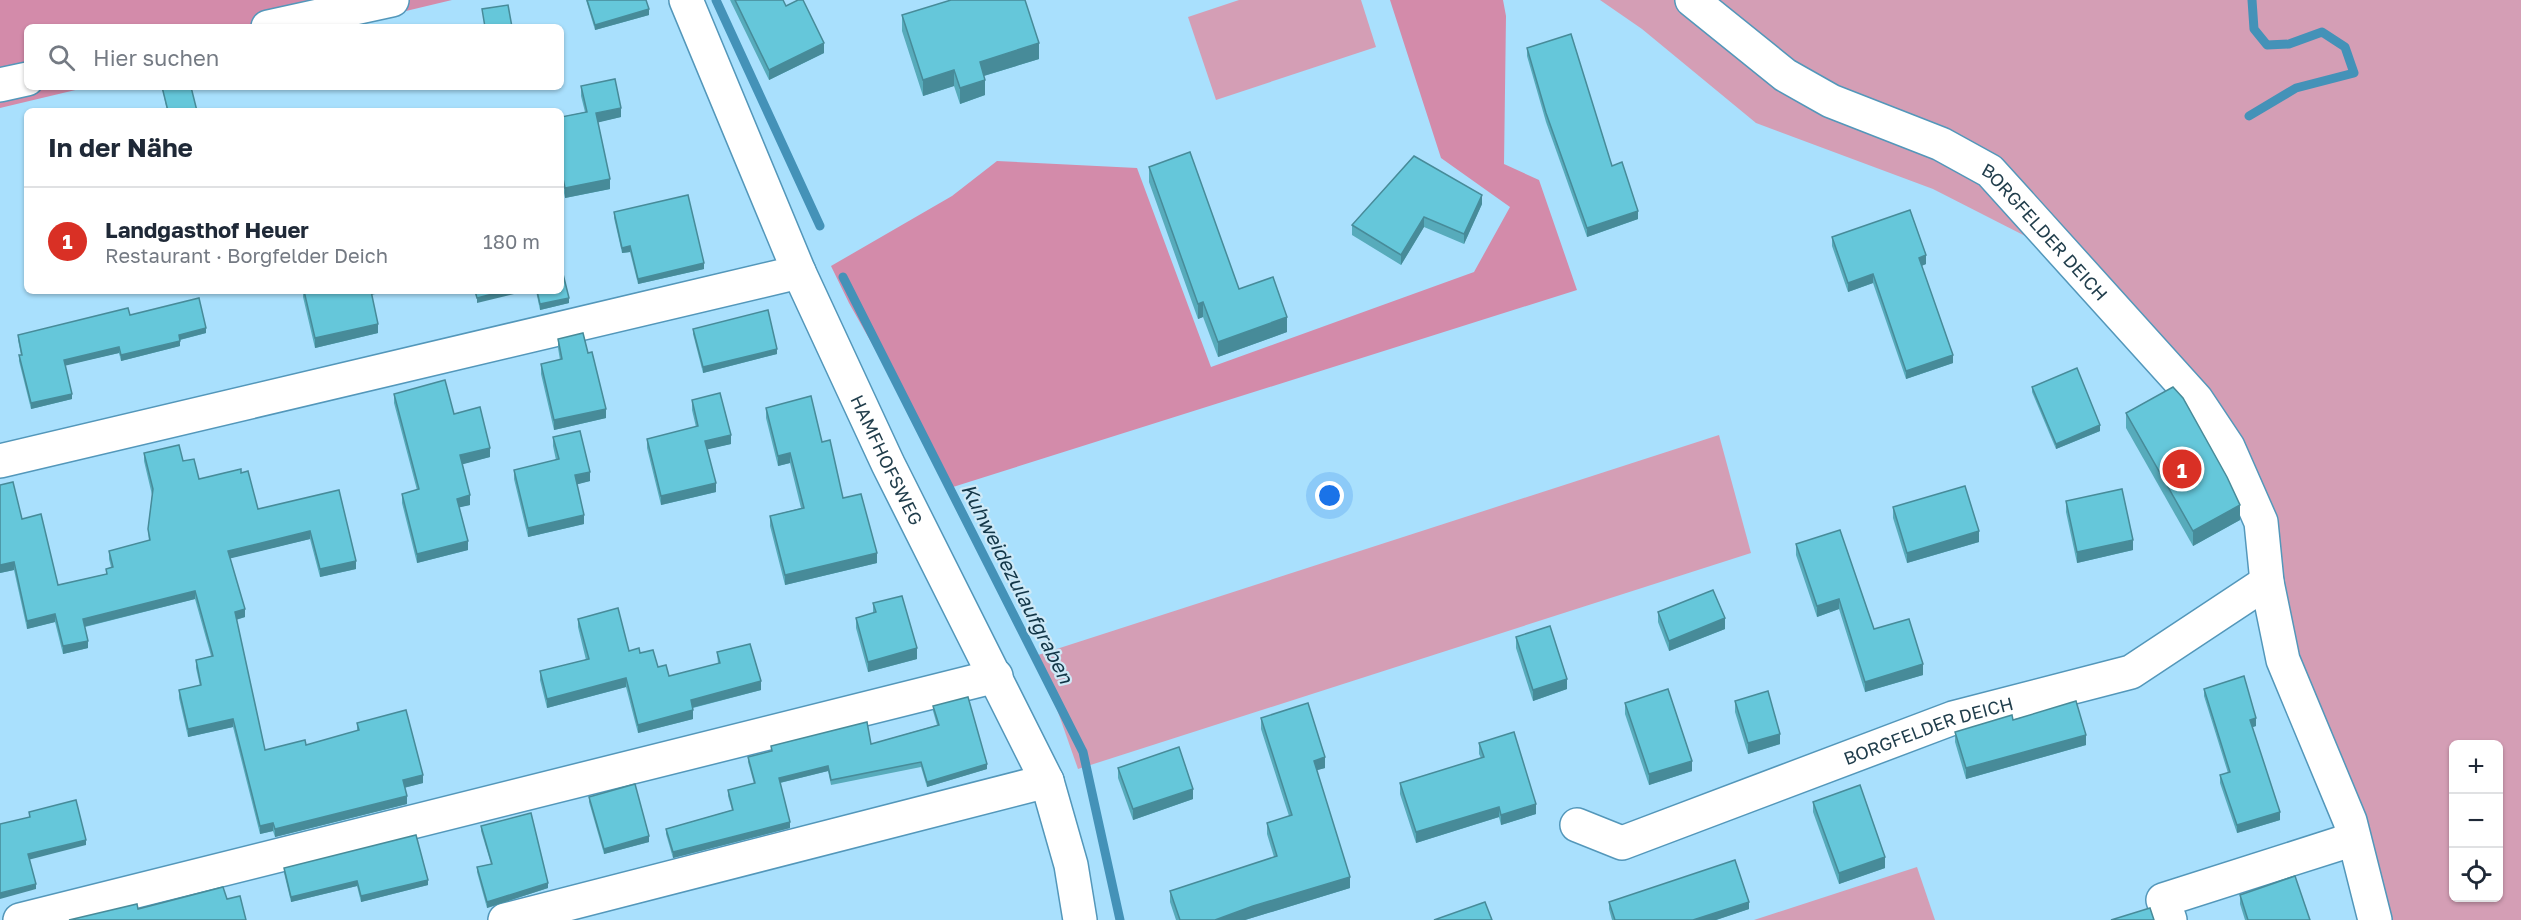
<!DOCTYPE html>
<html lang="de">
<head>
<meta charset="utf-8">
<style>
  :root { --surface:#fff; --page:#f6f6f7; --text:#1f2937; --muted:#747a83; --line:#e0e1e3; --accent:#d93025 }
  body { margin:0; font-family:"Golos Text",sans-serif; background:var(--page); color:var(--text) }
  .controls { position:absolute; right:18px; bottom:18px; display:grid; overflow:hidden; border-radius:9px; box-shadow:0 2px 4px #0004 }
  .controls button { width:54px; height:54px; display:grid; place-items:center; padding:0; border:0; border-bottom:2px solid var(--line); background:var(--surface); color:var(--text); font:30px sans-serif }
  .you { position:absolute; left:1330px; top:496px; width:21px; height:21px; margin:-15px; border:4px solid #fff; border-radius:50%; background:#1a73e8; box-shadow:0 0 0 9px #1a73e833 }
  .badge { display:grid; place-items:center; width:39px; height:39px; border-radius:50%; background:var(--accent); color:#fff; font-size:20px; font-weight:700 }
  .pin { position:absolute; translate:-50% -50%; border:3px solid #fff; box-shadow:0 2px 6px #0006 }
  .list { margin:0; padding:0; list-style:none }
  h2 { display:flex; justify-content:space-between; align-items:center; height:78px; margin:0; padding:0 24px; font-size:26px }
  h2 small { font-size:20px; font-weight:400; color:var(--muted) }
  .list li { display:grid; grid-template-columns:39px 1fr auto; gap:18px; align-items:center; box-sizing:border-box; height:108px; padding:0 24px; border-top:2px solid var(--line) }
  .list b { display:block; font-size:22px; white-space:nowrap }
  .list p { margin:0; font-size:20px; white-space:nowrap; color:var(--muted) }
  .list em { font-size:20px; font-style:normal; color:var(--muted) }
  .icon { flex:none; width:33px; height:33px; fill:none; stroke:currentColor; stroke-width:2; stroke-linecap:round; stroke-linejoin:round }
  .map { position:relative; flex:none; width:2521px; height:920px; overflow:hidden }
  .search { position:absolute; background:var(--surface); box-shadow:0 2px 4px #0004; left:24px; top:24px; width:540px; height:66px; display:flex; align-items:center; gap:15px; box-sizing:border-box; padding:0 21px; border-radius:9px; color:var(--muted); font-size:22px }
  .panel { position:absolute; background:var(--surface); box-shadow:0 2px 4px #0004; left:24px; top:108px; width:540px; height:186px; border-radius:9px }
  .map>svg:first-child { display:block }
</style>
</head>
<body>
<div class="map">
<svg width="2521" height="920" viewBox="0 0 2521 920">
  <rect width="100%" height="100%" fill="#a9e0fd"/>
  <!-- green -->
  <g fill="#d49eb5" fill-rule="evenodd">
    <path d="M1239 0H1361L1376 47 1216 100 1188 17Z"/>
    <path d="M1600 0H2521V920H2385L2351 792 2318 699 2288 629 2277 539 2088 268 1933 189 1756 123 1642 29ZM2454 744H2498V898H2454Z"/>
    <path d="M1719 435 1751 553 1078 769 1038 655Z"/>
    <path d="M1917 867 1935 920H1754Z"/>
  </g>
  <!-- forest -->
  <g fill="#d38baa">
    <path d="M0 0H452L339 27H27V87H88L0 108Z"/>
    <path d="M1390 0H1503L1506 16 1504 164 1539 180 1577 290 953 487 849 303 831 266 952 196 997 161 1137 168 1211 367 1474 272 1510 207 1441 158Z"/>
  </g>
  <g fill="none" stroke-linecap="round" stroke-linejoin="round">
    <!-- stream -->
    <g stroke="#4492b8" stroke-width="9">
      <path d="M716 0 820 226"/>
      <path d="M2249 116 2296 88 2354 73 2345 47 2322 32 2289 44 2267 45 2254 29 2252 0"/>
      <path d="M843 277 1083 752 1120 920"/>
    </g>
    <defs>
      <g id="minor">
        <path id="s1" d="M686 0 799 272 888 464 1047 781 1071 865 1080 920"/>
        <path id="s2" d="M1692 0 1785 75 1831 101 1941 144 1990 171 2196 399 2228 447 2261 522 2267 582 2283 660 2350 821 2375 920"/>
        <path d="M268 27 392 0"/>
        <path d="M0 85 27 79"/>
        <path d="M0 461 799 272"/>
        <path id="s3" d="M1577 825 1622 843 1953 718 2131 672 2267 582"/>
        <path d="M20 920 996 676"/>
        <path d="M505 920 1047 781"/>
        <path d="M2170 920 2163 900 2354 839"/>
      </g>
    </defs>
    <!-- minor casing -->
    <use href="#minor" stroke="#5397ba" stroke-width="36"/>
    <!-- minor -->
    <use href="#minor" stroke="#fff" stroke-width="33"/>
  </g>
  <!-- wall -->
  <g fill="#57abbb">
    <path d="M586 0H646L649 15 595 30Z"/>
    <path d="M730 0H783L786 6 824 53 769 80Z"/>
    <path d="M902 15 1039 59 984 76 985 95 960 104 954 86 923 96 902 31Z"/>
    <path d="M1527 48 1612 166 1638 219 1587 237 1546 122 1527 56Z"/>
    <path d="M581 86 621 117 598 122 610 189 565 198 561 178V117L585 112 581 96Z"/>
    <path d="M162 87H191L197 111H167Z"/>
    <path d="M1149 167 1239 289 1287 332 1218 357 1203 317 1198 319 1149 182Z"/>
    <path d="M1482 204 1464 244 1424 227 1401 265 1352 235V225Z"/>
    <path d="M614 212 704 269 638 284 630 252 622 253 614 218Z"/>
    <path d="M1832 237 1926 264 1921 266 1953 363 1906 379 1873 283 1848 292 1832 246Z"/>
    <path d="M303 291H389L371 295 378 333 315 348 303 297Z"/>
    <path d="M536 291H561L569 303 540 310Z"/>
    <path d="M130 315 206 333 180 340V346L121 361 119 353 65 365 72 399 31 409 19 361V355H21L18 340V335Z"/>
    <path d="M693 329 777 354 703 373 693 334Z"/>
    <path d="M558 339 588 353 606 418 554 430 541 374V364L560 360 558 348Z"/>
    <path d="M2032 387 2100 431 2056 449 2032 392Z"/>
    <path d="M394 394 454 414 490 457 462 464 470 505 459 507 468 550 417 563 402 503V494L417 490 394 403Z"/>
    <path d="M692 400 731 444 707 449 716 492 661 505 647 448V439L696 427 692 410Z"/>
    <path d="M766 408 822 442 843 498 877 563 785 585 770 526V516L801 508 790 463 778 466 766 418Z"/>
    <path d="M2126 413 2240 520 2193 546 2126 428Z"/>
    <path d="M553 437 590 481 577 484 584 524 528 537 514 479V470L556 460 553 446Z"/>
    <path d="M144 453 183 461 199 479 241 473 258 509 339 490 356 569 320 577 310 539 230 558 245 617 236 620 265 750 306 745 357 731V723L423 783 404 788 407 804 275 837 273 831 260 834 233 727 188 737 179 698V690L200 686 196 668V660L211 656 195 599 85 627 88 648 63 654 55 622 27 629 14 570 0 573V485L22 519 58 585 106 574V569L111 567 109 559V551L149 541 148 529 152 495 144 461Z"/>
    <path d="M2066 501 2133 550 2077 563 2066 512Z"/>
    <path d="M1893 507 1979 542 1907 563 1893 518Z"/>
    <path d="M1796 544 1874 629 1923 675 1865 692 1839 609 1817 617 1796 555Z"/>
    <path d="M873 603 917 659 868 672 856 628V618L873 613Z"/>
    <path d="M1658 612 1725 629 1669 651 1658 622Z"/>
    <path d="M578 619 629 651 640 653 669 676 718 664 717 652 761 690 693 708V719L638 733 626 687 547 708 540 680V671L586 660 578 627Z"/>
    <path d="M1516 637 1567 689 1533 701 1516 648Z"/>
    <path d="M2204 689 2256 726 2252 727 2280 820 2237 833 2220 783V775L2228 773 2204 696Z"/>
    <path d="M1735 701 1780 744 1748 754 1735 712Z"/>
    <path d="M1625 703 1692 771 1649 785 1625 714Z"/>
    <path d="M933 706 987 769 927 787 921 767 831 785 828 771 780 783 790 828 673 858 666 834V829L732 810 728 796V790L754 784 748 762V757L771 751V746L871 744 937 725 933 711Z"/>
    <path d="M1261 718 1325 768 1317 770 1350 888 1245 920H1176L1170 902V891L1274 857 1267 834V823L1289 816 1261 729Z"/>
    <path d="M2013 720 2086 745 1966 779 1955 742V732Z"/>
    <path d="M1479 743 1536 814 1501 825 1499 817 1416 843 1400 794V783L1481 758 1479 754Z"/>
    <path d="M1118 768 1193 799 1133 820 1118 778Z"/>
    <path d="M589 797 649 842 604 854 589 802Z"/>
    <path d="M1813 802 1885 868 1839 884 1813 812Z"/>
    <path d="M481 826 548 888 487 908 477 872V867L491 864 481 831Z"/>
    <path d="M284 868 428 885 361 902 357 886 291 902 284 873Z"/>
    <path d="M2240 895 2310 920H2245L2240 904Z"/>
    <path d="M1609 902 1749 909 1716 920H1612L1609 909Z"/>
  </g>
  <!-- shaded-wall -->
  <g fill="#478b99">
    <path d="M649 9V15L595 30V25Z"/>
    <path d="M824 43V53L769 80V70Z"/>
    <path d="M1039 43V59L980 77V62Z"/>
    <path d="M954 70V86L923 96V80Z"/>
    <path d="M985 80V95L960 104V88Z"/>
    <path d="M621 108V117L596 123V113Z"/>
    <path d="M610 179V189L565 198V188Z"/>
    <path d="M1482 195V204L1464 244V234Z"/>
    <path d="M1638 211V219L1587 237V228Z"/>
    <path d="M1424 217V227L1401 265V255Z"/>
    <path d="M630 246V252L622 253V248Z"/>
    <path d="M1926 255V264L1919 267V258Z"/>
    <path d="M704 263V269L638 284V279Z"/>
    <path d="M1873 274V283L1848 292V283Z"/>
    <path d="M369 291H389L369 295Z"/>
    <path d="M504 291H526L477 303V298Z"/>
    <path d="M569 298V303L540 310V304Z"/>
    <path d="M1203 302V317L1198 319V304Z"/>
    <path d="M1287 317V332L1218 357V342Z"/>
    <path d="M378 324V333L315 348V338Z"/>
    <path d="M206 328V333L179 340V335Z"/>
    <path d="M180 341V346L121 361V355Z"/>
    <path d="M119 347V353L64 366V360Z"/>
    <path d="M777 349V354L703 373V367Z"/>
    <path d="M1953 355V363L1906 379V371Z"/>
    <path d="M72 394V399L31 409V403Z"/>
    <path d="M606 409V418L554 430V420Z"/>
    <path d="M2100 425V431L2056 449V444Z"/>
    <path d="M731 435V444L705 450V441Z"/>
    <path d="M490 448V457L460 465V455Z"/>
    <path d="M790 453V463L778 466V456Z"/>
    <path d="M590 472V481L575 485V475Z"/>
    <path d="M716 483V492L661 505V496Z"/>
    <path d="M470 495V505L457 508V499Z"/>
    <path d="M2240 505V520L2193 546V531Z"/>
    <path d="M584 515V524L528 537V528Z"/>
    <path d="M310 531V539L228 559V551Z"/>
    <path d="M1979 531V542L1907 563V553Z"/>
    <path d="M2133 540V550L2077 563V552Z"/>
    <path d="M468 541V550L417 563V554Z"/>
    <path d="M877 553V563L785 585V575Z"/>
    <path d="M356 561V569L320 577V569Z"/>
    <path d="M14 562V570L0 573V565Z"/>
    <path d="M195 591V599L83 627V619Z"/>
    <path d="M1839 599V609L1817 617V606Z"/>
    <path d="M245 609V617L235 620V612Z"/>
    <path d="M55 614V622L27 629V621Z"/>
    <path d="M1725 618V629L1669 651V641Z"/>
    <path d="M88 641V648L63 654V646Z"/>
    <path d="M917 648V659L868 672V662Z"/>
    <path d="M1923 664V675L1865 692V682Z"/>
    <path d="M626 678V687L547 708V699Z"/>
    <path d="M1567 679V689L1533 701V690Z"/>
    <path d="M761 681V690L691 708V700Z"/>
    <path d="M693 710V719L638 733V725Z"/>
    <path d="M2256 718V726L2250 728V720Z"/>
    <path d="M233 719V727L188 737V729Z"/>
    <path d="M1780 734V744L1748 754V743Z"/>
    <path d="M2086 735V745L1966 779V768Z"/>
    <path d="M1325 757V768L1314 771V761Z"/>
    <path d="M1692 761V771L1649 785V774Z"/>
    <path d="M987 764V769L927 787V782Z"/>
    <path d="M828 766V771L779 783V778Z"/>
    <path d="M423 775V783L403 788V780Z"/>
    <path d="M1193 789V799L1133 820V809Z"/>
    <path d="M407 796V804L275 837V829Z"/>
    <path d="M1536 804V814L1501 825V815Z"/>
    <path d="M1499 807V817L1416 843V832Z"/>
    <path d="M2280 812V820L2237 833V825Z"/>
    <path d="M790 822V828L673 858V852Z"/>
    <path d="M273 823V831L260 834V826Z"/>
    <path d="M649 836V842L604 854V849Z"/>
    <path d="M86 840V845L28 860V854Z"/>
    <path d="M1885 857V868L1839 884V873Z"/>
    <path d="M1350 877V888L1245 920H1215L1253 906Z"/>
    <path d="M428 880V885L361 902V896Z"/>
    <path d="M357 881V886L291 902V897Z"/>
    <path d="M548 883V888L487 908V902Z"/>
    <path d="M36 884V889L0 899V893Z"/>
    <path d="M1749 902V909L1716 920H1693Z"/>
  </g>
  <!-- building -->
  <g fill="#65c7da" stroke="#478b99" stroke-width="1.5">
    <path d="M587 0H646L649 9 595 25Z"/>
    <path d="M735 0H783L786 6 798 0H803L824 43 769 70Z"/>
    <path d="M951 0H1025L1039 43 980 62 985 80 960 88 954 70 923 80 902 15Z"/>
    <path d="M508 5 512 27H485L482 9Z"/>
    <path d="M1571 34 1612 166 1622 162 1638 211 1587 228 1546 113 1527 48Z"/>
    <path d="M615 79 621 108 596 113 610 179 565 188 561 169V117L587 112 581 86Z"/>
    <path d="M162 87H191L197 111H168Z"/>
    <path d="M1190 152 1239 289 1273 277 1287 317 1218 342 1203 302 1198 304 1149 167Z"/>
    <path d="M1414 156 1482 195 1464 234 1424 217 1401 255 1352 225Z"/>
    <path d="M688 195 704 263 638 279 630 246 622 248 614 212Z"/>
    <path d="M1910 210 1926 255 1919 258 1953 355 1906 371 1873 274 1848 283 1832 237Z"/>
    <path d="M561 266 569 298 540 304 537 291H561Z"/>
    <path d="M304 291H371L378 324 315 338Z"/>
    <path d="M475 291H504L477 298Z"/>
    <path d="M199 298 206 328 179 335 180 341 121 355 119 347 64 360 72 394 31 403 19 355H22L18 335 128 308 130 315Z"/>
    <path d="M768 310 777 349 703 367 693 329Z"/>
    <path d="M583 333 588 353 592 352 606 409 554 420 541 364 562 359 558 339Z"/>
    <path d="M2077 368 2100 425 2056 444 2032 387Z"/>
    <path d="M445 380 454 414 480 407 490 448 460 455 470 495 457 499 468 541 417 554 402 494 419 489 394 394Z"/>
    <path d="M2173 387 2183 398 2227 477 2240 505 2193 531 2126 413Z"/>
    <path d="M720 393 731 435 705 441 716 483 661 496 647 439 698 426 692 400Z"/>
    <path d="M811 396 822 442 830 440 843 498 861 494 877 553 785 575 770 516 804 508 790 453 778 456 766 408Z"/>
    <path d="M580 431 590 472 575 475 584 515 528 528 514 470 559 459 553 437Z"/>
    <path d="M179 445 183 461 194 459 199 479 241 469V473L248 471 258 509 339 490 356 561 320 569 310 531 228 551 245 609 235 612 265 750 305 740 306 745 359 730 357 723 406 710 423 775 403 780 407 796 275 829 273 823 260 826 233 719 188 729 179 690 201 685 196 660 213 656 195 591 83 619 88 641 63 646 55 614 27 621 14 562 0 565V485L13 482 22 519 41 514 58 585 107 574 106 569 113 567 109 551 150 540 148 529 153 489 144 453Z"/>
    <path d="M1965 486 1979 531 1907 553 1893 507Z"/>
    <path d="M2122 489 2133 540 2077 552 2066 501Z"/>
    <path d="M1840 530 1874 629 1909 619 1923 664 1865 682 1839 599 1817 606 1796 544Z"/>
    <path d="M1713 590 1725 618 1669 641 1658 612Z"/>
    <path d="M902 596 917 648 868 662 856 618 876 612 873 603Z"/>
    <path d="M618 608 629 651 639 648 640 653 653 650 658 667 666 665 669 676 720 663 717 652 750 644 761 681 691 700 693 710 638 725 626 678 547 699 540 671 589 659 578 619Z"/>
    <path d="M1550 626 1567 679 1533 690 1516 637Z"/>
    <path d="M2244 676 2256 718 2250 720 2280 812 2237 825 2220 775 2230 772 2204 689Z"/>
    <path d="M1668 689 1692 761 1649 774 1625 703Z"/>
    <path d="M1768 691 1780 734 1748 743 1735 701Z"/>
    <path d="M968 697 987 764 927 782 921 762 831 780 828 766 779 778 790 822 673 852 666 829 733 810 728 790 755 783 748 757 772 751 771 746 867 722 871 744 939 725 933 706Z"/>
    <path d="M2076 701 2086 735 1966 768 1955 732 2012 715 2013 720Z"/>
    <path d="M1308 703 1325 757 1314 761 1350 877 1253 906 1215 920H1180L1170 891 1277 856 1267 823 1292 815 1261 718Z"/>
    <path d="M1514 732 1536 804 1501 815 1499 807 1416 832 1400 783 1484 757 1479 743Z"/>
    <path d="M1179 747 1193 789 1133 809 1118 768Z"/>
    <path d="M635 784 649 836 604 849 589 797Z"/>
    <path d="M1860 785 1885 857 1839 873 1813 802Z"/>
    <path d="M76 800 86 840 28 854 36 884 0 893V824L30 817 29 812Z"/>
    <path d="M531 813 548 883 487 902 477 867 492 864 481 826Z"/>
    <path d="M416 835 428 880 361 896 357 881 291 897 284 868Z"/>
    <path d="M1735 860 1749 902 1693 920H1615L1609 902Z"/>
    <path d="M2295 876 2310 920H2248L2240 895Z"/>
    <path d="M223 887 227 899 240 896 246 920H69L137 904 138 909Z"/>
    <path d="M1485 902 1492 920H1434Z"/>
    <path d="M2150 908 2154 920H2111Z"/>
  </g>
  <g text-anchor="middle" dominant-baseline="central" stroke-width="4.5" stroke-linejoin="round" paint-order="stroke">
    <!-- street labels -->
    <g font-size="18" fill="#213e4c" stroke="#cee9f7">
      <text stroke="none"><textPath href="#s2" startOffset="428">BORGFELDER DEICH</textPath></text>
      <text stroke="none"><textPath href="#s1" startOffset="502">HAMFHOFSWEG</textPath></text>
      <text stroke="none"><textPath href="#s3" startOffset="375">BORGFELDER DEICH</textPath></text>
    </g>
    <!-- water labels -->
    <g font-size="20" font-style="italic" fill="#123647" stroke="#cee9f7">
      <text transform="translate(1018 583) rotate(63)">Kuhweidezulaufgraben</text>
    </g>
  </g>
</svg>
<div class="controls">
<button>+</button>
<button>−</button>
<button><svg class="icon" aria-label="locate" viewBox="0 0 24 24"><circle cx="12" cy="12" r="6"/><path d="M12 2v4M12 18v4M2 12h4M18 12h4"/></svg></button>
</div>
<div class="you"></div>
<div class="pin badge" style="left:2182px;top:469px">1</div>
<div class="search"><svg class="icon" aria-label="search" viewBox="0 0 24 24"><circle cx="10" cy="10" r="6"/><path d="M15 15l6 6"/></svg>Hier suchen</div>
<section class="panel">
<h2>In der Nähe<small></small></h2>
<ul class="list">
<li><span class="badge">1</span><div><b>Landgasthof Heuer</b><p>Restaurant · Borgfelder Deich</p></div><em>180 m</em></li>
</ul>
</section>
</div>
</body>
</html>
